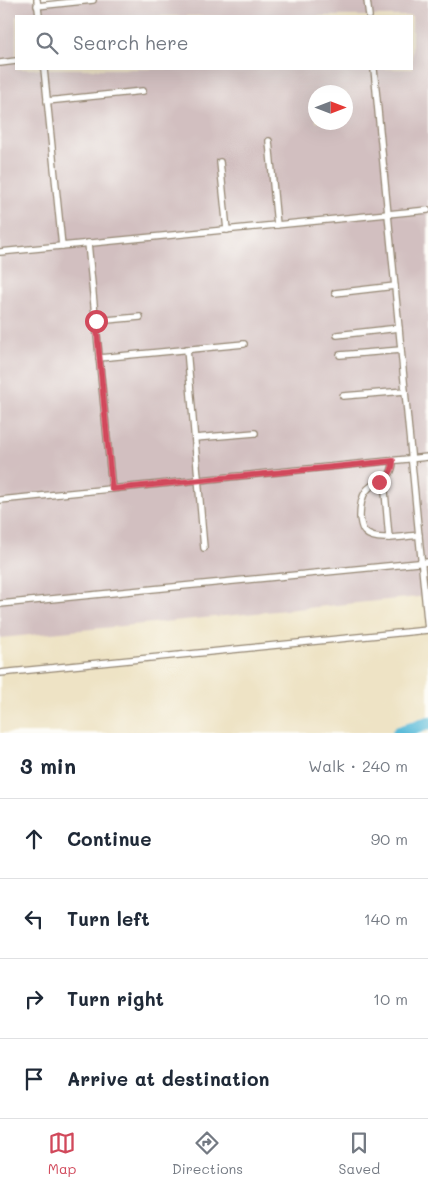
<!DOCTYPE html>
<html lang="en">
<head>
<meta charset="utf-8">
<style>
  :root { --surface:#fff; --page:#f6f6f7; --text:#1f2937; --muted:#747a83; --line:#e0e1e3; --accent:#d1495b }
  body { margin:0; font-family:Mali,sans-serif; background:var(--page); color:var(--text) }
  .compass { position:absolute; left:308px; top:85px; width:45px; height:45px; border-radius:50%; background:var(--surface); box-shadow:0 5px 20px #0002; rotate:90deg }
  .stop { position:absolute; width:15px; height:15px; margin:-11px; border:4px solid #d1495b; border-radius:50%; background:#fff }
  .stop.end { background:#d1495b; border-color:#fff; box-shadow:0 1px 5px #0008 }
  .list { margin:0; padding:0; list-style:none }
  h2 { display:flex; justify-content:space-between; align-items:center; height:65px; margin:0; padding:0 20px; font-size:21px }
  h2 small { font-size:16px; font-weight:400; color:var(--muted) }
  .list li { display:grid; grid-template-columns:32px 1fr auto; gap:15px; align-items:center; box-sizing:border-box; height:80px; padding:0 20px; border-top:1px solid var(--line) }
  .list b { display:block; font-size:19px; white-space:nowrap }
  .list em { font-size:16px; font-style:normal; color:var(--muted) }
  .icon { flex:none; width:28px; height:28px; fill:none; stroke:currentColor; stroke-width:2; stroke-linecap:round; stroke-linejoin:round }
  .map { position:relative; flex:none; width:428px; height:733px; overflow:hidden }
  .search { position:absolute; background:var(--surface); box-shadow:0 5px 20px #0002; left:15px; right:15px; top:15px; height:55px; display:flex; align-items:center; gap:12px; box-sizing:border-box; padding:0 18px; border-radius:0px; color:var(--muted); font-size:19px }
  .sheet { height:385px; background:var(--surface) }
  nav { display:flex; justify-content:space-around; align-items:center; box-sizing:border-box; height:70px; border-top:1px solid var(--line); background:var(--surface); font-size:14px; color:var(--muted) }
  nav a { display:grid; justify-items:center; gap:2px }
  nav .on { color:var(--accent) }
  .map>svg:first-child { display:block }
</style>
</head>
<body>
<div class="map">
<svg width="428" height="733" viewBox="0 0 428 733">
  <rect width="100%" height="100%" fill="#fdfcf7"/>
  <filter id="ink" filterUnits="userSpaceOnUse"><feTurbulence type="fractalNoise" baseFrequency=".02" numOctaves="2"/><feDisplacementMap in="SourceGraphic" scale="10" xChannelSelector="R" yChannelSelector="G"/><feConvolveMatrix kernelMatrix="1 2 1 2 8 2 1 2 1" color-interpolation-filters="sRGB"/></filter>
  <filter id="wash" filterUnits="userSpaceOnUse"><feTurbulence type="fractalNoise" baseFrequency=".0096" numOctaves="4" result="noise"/><feDisplacementMap in="SourceGraphic" scale="20" xChannelSelector="R" yChannelSelector="G"/><feGaussianBlur stdDeviation="1.12" result="paint"/><feColorMatrix in="noise" values="0 0 0 0 0 0 0 0 0 0 0 0 0 0 0 0 0 1.4 0 .05"/><feComposite in="paint" operator="in"/></filter>
  <g filter="url(#wash)">
    <rect width="100%" height="100%" fill="#eee3c5"/>
    <!-- industrial -->
    <path fill="#d2bfc0" fill-rule="evenodd" d="M0 0H428V596L0 638ZM16 16H412V69H16ZM316 92H346V122H316Z"/>
    <g fill="none" stroke-linecap="round" stroke-linejoin="round">
      <!-- canal -->
      <path stroke="#5bbcd9" stroke-width="14" d="M399 733 428 723"/>
    </g>
  </g>
  <g filter="url(#ink)">
    <g fill="none" stroke-linecap="round" stroke-linejoin="round">
      <defs>
        <g id="lane">
          <path d="M37 0 39 16"/>
          <path d="M367 0 369 16"/>
          <path d="M37 6 93 0"/>
          <path d="M0 63 16 61"/>
          <path d="M44 69 62 246"/>
          <path d="M374 69 428 630"/>
          <path d="M47 101 143 91"/>
          <path d="M269 141 277 225"/>
          <path d="M220 162 227 230"/>
          <path d="M88 243 112 489"/>
          <path d="M0 252 428 210"/>
          <path d="M335 293 395 286"/>
          <path d="M96 321 140 317"/>
          <path d="M337 335 399 328"/>
          <path d="M187 349 204 548"/>
          <path d="M340 355 401 350"/>
          <path d="M99 358 244 344"/>
          <path d="M343 396 405 391"/>
          <path d="M195 438 255 433"/>
          <path d="M393 461C393 483 376 478 366 491 361 498 360 509 360 517 361 523 361 528 365 532 375 543 406 536 419 535"/>
          <path d="M384 480 389 538"/>
          <path d="M0 500 428 457"/>
          <path d="M0 604 428 562"/>
          <path d="M0 673 428 630"/>
        </g>
      </defs>
      <!-- lane casing -->
      <use href="#lane" stroke="#948672" stroke-width="8"/>
      <!-- lane -->
      <use href="#lane" stroke="#fff" stroke-width="5.5"/>
    </g>
  </g>
  <g fill="none" stroke-linecap="round" stroke-linejoin="round" filter="url(#ink)">
    <!-- route -->
    <path stroke="#d1495b" stroke-width="6" d="M96 321 112 489 393 461C393 471 389 477 379 482"/>
  </g>
</svg>
<svg class="compass" viewBox="-18 -18 36 36"><path d="M0-13l5 13h-10z" fill="#e53935"/><path d="M0 13l5-13h-10z" fill="#747a83"/></svg>
<div class="stop" style="left:96px;top:321px"></div>
<div class="stop end" style="left:379px;top:482px"></div>
<div class="search"><svg class="icon" aria-label="search" viewBox="0 0 24 24"><circle cx="10" cy="10" r="6"/><path d="M15 15l6 6"/></svg>Search here</div>
</div>
<section class="sheet">
<h2>3 min<small>Walk · 240 m</small></h2>
<ul class="list">
<li><svg class="icon" aria-label="ahead" viewBox="0 0 24 24"><path d="M12 20V5M6 11l6-6 6 6"/></svg><div><b>Continue</b></div><em>90 m</em></li>
<li><svg class="icon" aria-label="left" viewBox="0 0 24 24"><path d="M17 20v-9H6M10 6l-5 5 5 5"/></svg><div><b>Turn left</b></div><em>140 m</em></li>
<li><svg class="icon" aria-label="right" viewBox="0 0 24 24"><path d="M7 20v-9h11M14 6l5 5-5 5"/></svg><div><b>Turn right</b></div><em>10 m</em></li>
<li><svg class="icon" aria-label="arrive" viewBox="0 0 24 24"><path d="M6 21V4h12l-3 4 3 4H6"/></svg><div><b>Arrive at destination</b></div></li>
</ul>
</section>
<nav>
<a class="on"><svg class="icon" aria-label="map" viewBox="0 0 24 24"><path d="M3 6l6-2 6 2 6-2v14l-6 2-6-2-6 2zM9 4v14M15 6v14"/></svg>Map</a>
<a><svg class="icon" aria-label="directions" viewBox="0 0 24 24"><path d="M12 3l9 9-9 9-9-9zM9 14v-3h6M13 9l2 2-2 2"/></svg>Directions</a>
<a><svg class="icon" aria-label="saved" viewBox="0 0 24 24"><path d="M7 4h10v16l-5-4-5 4z"/></svg>Saved</a>
</nav>
</body>
</html>
